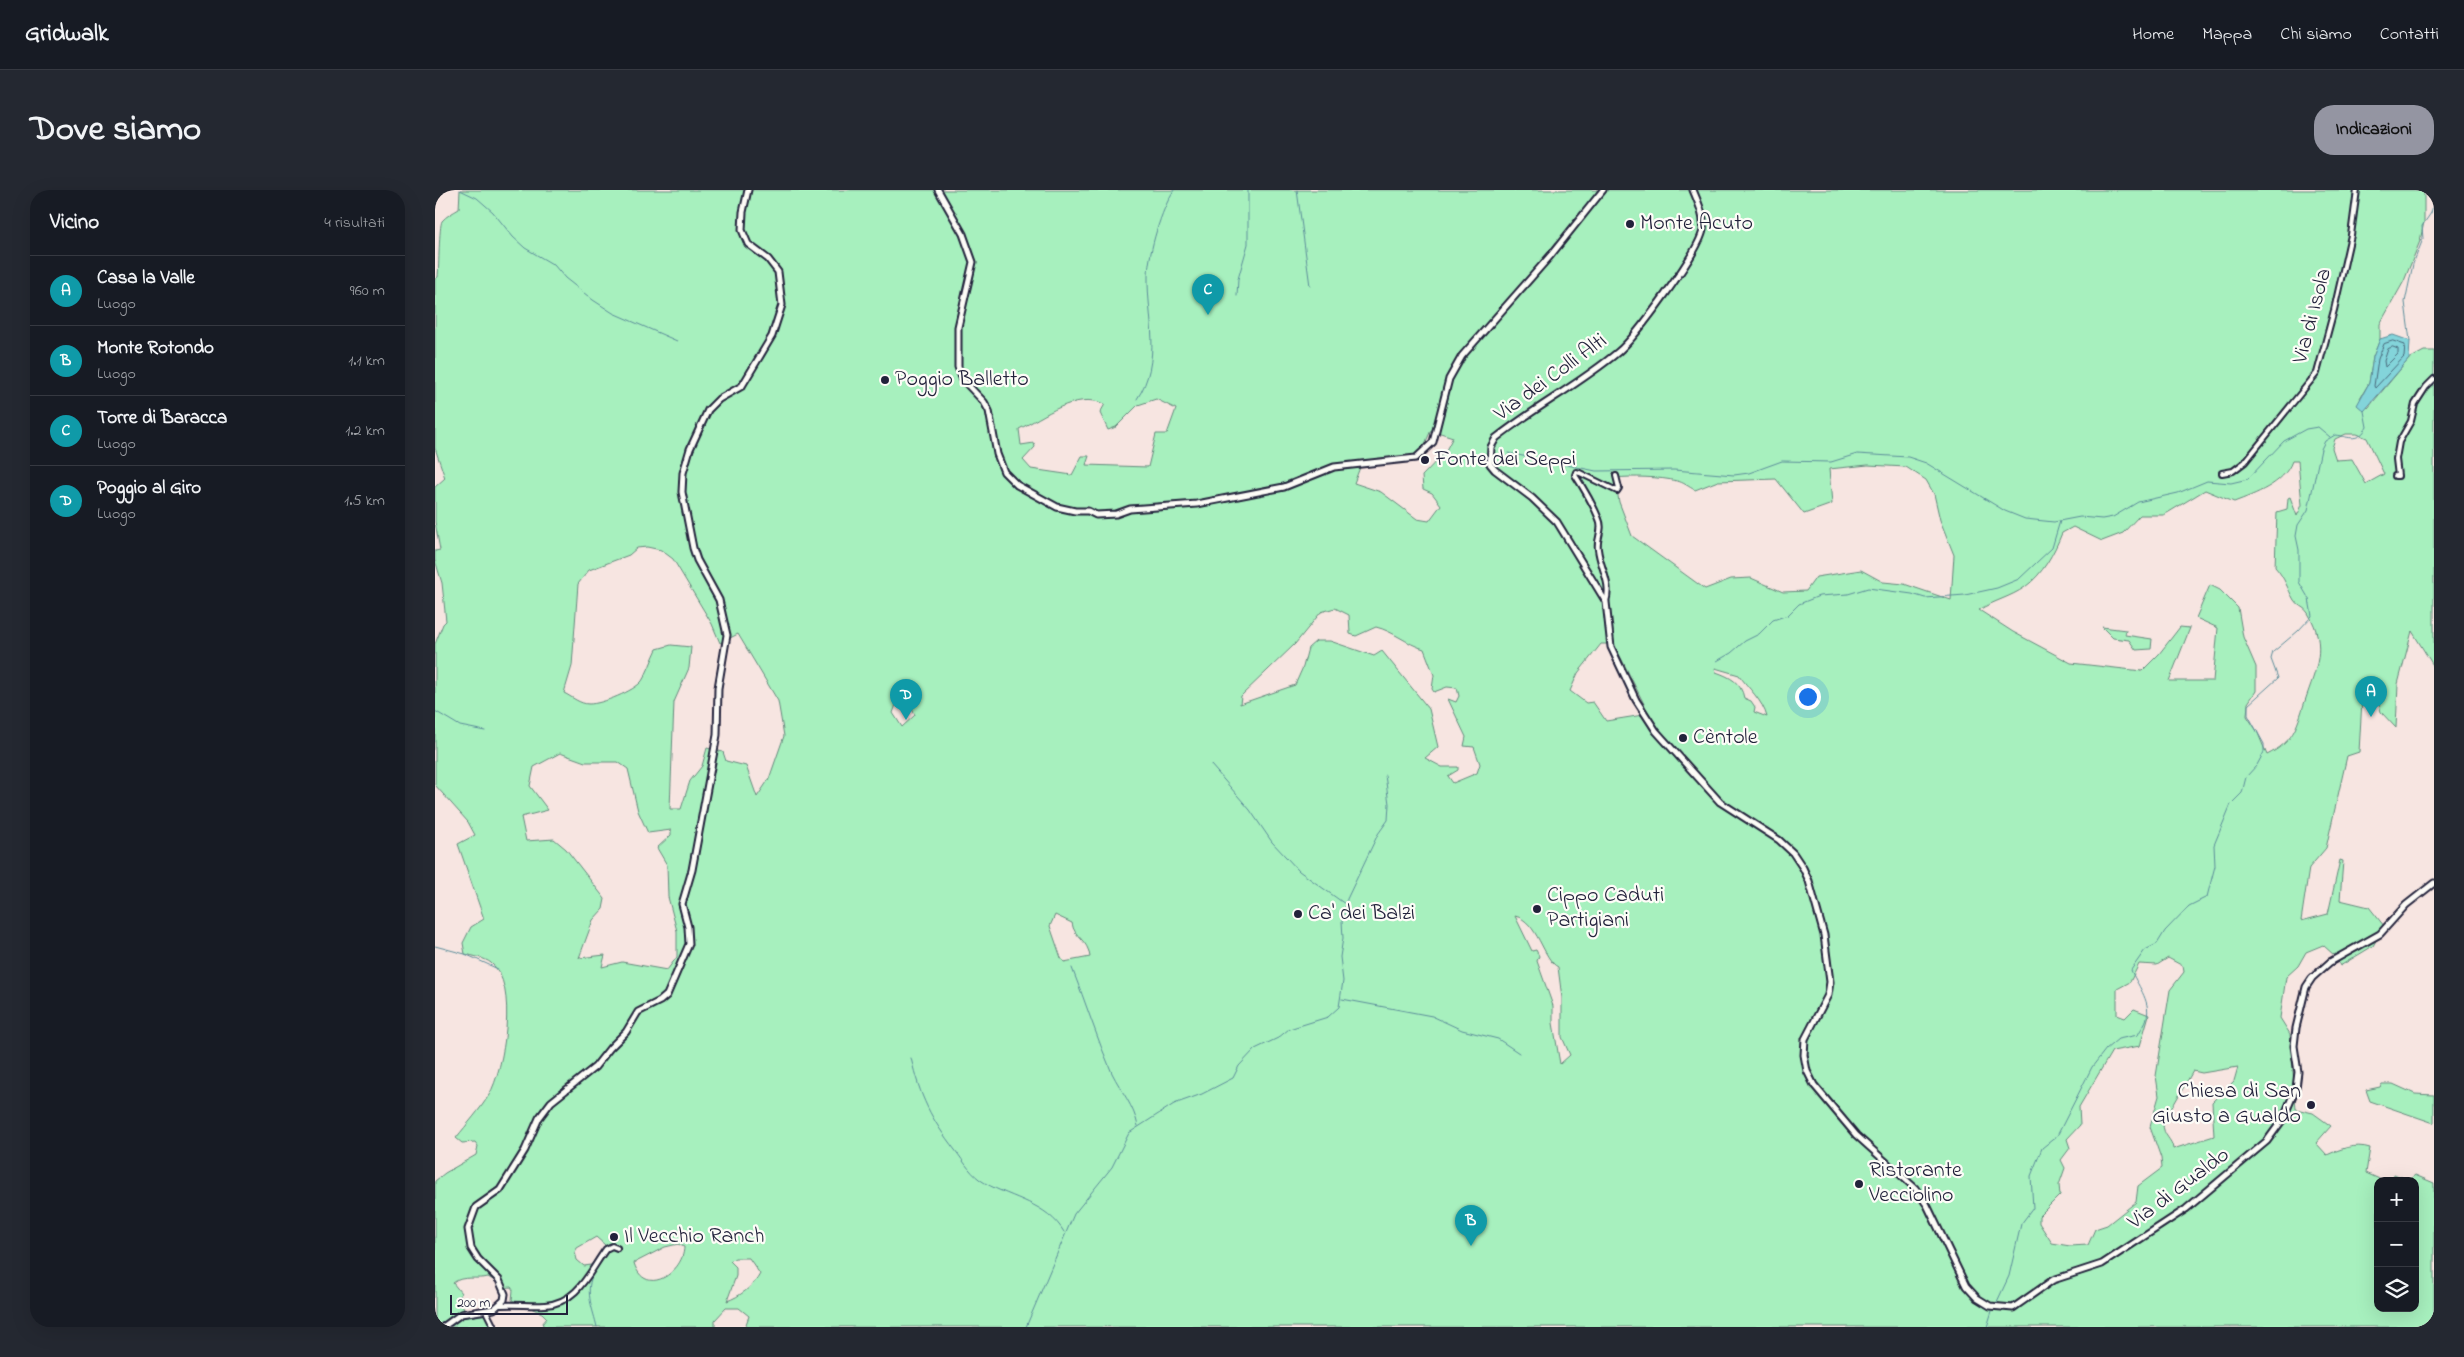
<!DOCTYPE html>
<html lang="it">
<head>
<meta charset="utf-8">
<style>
  :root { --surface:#171b24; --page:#242831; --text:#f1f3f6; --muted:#9ea1a6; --line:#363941; --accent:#9495a2 }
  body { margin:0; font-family:"Indie Flower",sans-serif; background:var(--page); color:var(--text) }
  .controls { position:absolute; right:15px; bottom:15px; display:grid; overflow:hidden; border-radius:10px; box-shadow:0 5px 20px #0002 }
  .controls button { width:45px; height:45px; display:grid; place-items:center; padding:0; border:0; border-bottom:1px solid var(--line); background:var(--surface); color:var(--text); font:25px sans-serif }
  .scale { position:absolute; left:15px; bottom:12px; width:118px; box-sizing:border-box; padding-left:5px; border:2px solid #22223b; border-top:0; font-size:14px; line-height:18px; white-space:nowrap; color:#22223b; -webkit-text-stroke:4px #fdfcf7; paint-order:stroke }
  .you { position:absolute; left:1372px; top:506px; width:18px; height:18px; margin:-12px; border:4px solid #fff; border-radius:50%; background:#1a73e8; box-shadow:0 0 0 8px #1a73e833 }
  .badge { display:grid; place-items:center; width:32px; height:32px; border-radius:50%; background:var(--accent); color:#fff; font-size:16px; font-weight:700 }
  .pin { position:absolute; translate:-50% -41px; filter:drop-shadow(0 1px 2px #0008) }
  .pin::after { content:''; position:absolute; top:26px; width:18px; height:15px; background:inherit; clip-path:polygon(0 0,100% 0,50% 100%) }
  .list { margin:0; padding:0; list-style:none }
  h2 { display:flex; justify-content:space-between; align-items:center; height:65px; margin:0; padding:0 20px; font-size:21px }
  h2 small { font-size:16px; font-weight:400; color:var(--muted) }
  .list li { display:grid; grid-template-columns:32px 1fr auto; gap:15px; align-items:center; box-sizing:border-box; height:70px; padding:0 20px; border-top:1px solid var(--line) }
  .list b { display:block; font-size:19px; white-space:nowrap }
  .list p { margin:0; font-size:16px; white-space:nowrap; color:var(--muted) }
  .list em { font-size:16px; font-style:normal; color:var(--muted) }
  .icon { flex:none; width:28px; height:28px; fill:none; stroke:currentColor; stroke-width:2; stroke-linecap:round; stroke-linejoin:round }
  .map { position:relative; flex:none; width:1999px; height:1137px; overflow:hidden; border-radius:20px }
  header { display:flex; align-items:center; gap:30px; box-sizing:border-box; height:70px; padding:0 25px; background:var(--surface); border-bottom:1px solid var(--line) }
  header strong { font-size:24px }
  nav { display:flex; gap:28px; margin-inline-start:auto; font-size:18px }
  .intro { display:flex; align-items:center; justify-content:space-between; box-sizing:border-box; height:120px; padding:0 30px }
  h1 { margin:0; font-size:35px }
  .button { padding:12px 22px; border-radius:20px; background:var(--accent); color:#111; font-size:18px; font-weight:700 }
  main { display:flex; gap:30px; padding:0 30px }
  aside { flex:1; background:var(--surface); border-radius:20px; box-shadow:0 5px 20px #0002 }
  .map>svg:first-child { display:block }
</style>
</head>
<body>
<header>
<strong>Gridwalk</strong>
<nav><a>Home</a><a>Mappa</a><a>Chi siamo</a><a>Contatti</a></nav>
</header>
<div class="intro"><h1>Dove siamo</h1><a class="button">Indicazioni</a></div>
<main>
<aside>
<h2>Vicino<small>4 risultati</small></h2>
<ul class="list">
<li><span class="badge" style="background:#0f9aa8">A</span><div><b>Casa la Valle</b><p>Luogo</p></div><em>960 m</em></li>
<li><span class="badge" style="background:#0f9aa8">B</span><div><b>Monte Rotondo</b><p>Luogo</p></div><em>1.1 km</em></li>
<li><span class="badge" style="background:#0f9aa8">C</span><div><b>Torre di Baracca</b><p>Luogo</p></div><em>1.2 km</em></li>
<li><span class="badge" style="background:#0f9aa8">D</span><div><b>Poggio al Giro</b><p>Luogo</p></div><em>1.5 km</em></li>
</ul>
</aside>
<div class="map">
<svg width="1999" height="1137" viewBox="0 0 1999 1137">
  <rect width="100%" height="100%" fill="#f7e5e1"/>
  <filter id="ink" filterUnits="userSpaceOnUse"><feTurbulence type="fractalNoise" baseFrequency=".02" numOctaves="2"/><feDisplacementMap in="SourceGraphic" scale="10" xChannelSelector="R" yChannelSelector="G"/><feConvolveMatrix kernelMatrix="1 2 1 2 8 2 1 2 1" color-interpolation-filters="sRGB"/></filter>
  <g filter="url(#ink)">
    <!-- green -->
    <g fill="#a7f0be" stroke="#64897c" fill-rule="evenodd">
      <path d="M25 0H1989V32L1985 51 1969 91 1945 134V149L1938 167 1934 193 1925 208 1933 218 1974 169 1989 161H1999V477L1977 441 1963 494 1961 538 1946 522 1943 510H1927L1924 562 1912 566 1891 658 1874 678 1866 731 1893 724 1905 670 1908 671 1905 710 1934 717 1949 736 1938 756 1905 776 1900 766 1888 755 1871 762 1863 776 1851 787 1845 828 1855 844 1861 919 1878 923 1896 936 1881 953 1892 965C1905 959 1920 953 1935 958L1931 983 1949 991H1943V1118H1980V991H1957L1959 984 1974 990 1980 985 1999 993V1137H310L314 1126 304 1118H291L280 1130V1137H111L107 1134 112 1128 107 1123 77 1110 78 1100 76 1097 66 1098 62 1092 53 1087C43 1090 27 1085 18 1093L26 1103 24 1107 31 1125 50 1123 56 1137H0V991L10 983 41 965 43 956 40 952 27 953 21 948C32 934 45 920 54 905 69 879 84 794 56 773 50 768 38 766 30 764L28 753 36 737 49 729 23 654 40 645 33 632 0 595V454L8 434 11 431 7 393 0 370V361L5 360 0 332V297L10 288 0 258V89L3 87C4 77 4 37 7 31 11 26 19 22 24 19ZM721 209 741 219 732 244H721L713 277 651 275 654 266H647L637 285 596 279 588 270 600 257 599 253 586 255 584 239C609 227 640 201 670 214L665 223 673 240 681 237 703 215ZM996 240 1018 247 1010 262 987 286 988 299 997 303 1006 315 994 331 982 329 946 302 919 293 927 272 976 267 987 261ZM1911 244H1922L1932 248 1949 284 1931 294 1917 269 1901 270 1897 258 1900 249ZM1857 271H1863L1867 315 1862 326 1855 307 1853 308 1852 319 1842 322 1840 377C1850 388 1852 398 1859 410 1862 416 1870 417 1873 423 1893 457 1881 478 1870 511 1861 539 1859 551 1832 565L1822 541 1812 526 1813 513 1821 501V477L1808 447 1803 418 1785 400 1775 395 1761 428 1783 438 1778 491H1734L1755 438 1745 437 1724 464 1707 481 1636 473 1578 442 1544 420C1558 411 1576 407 1590 397 1608 384 1619 363 1627 343L1638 337 1667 351 1688 343 1705 325H1729L1770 300 1799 312C1820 304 1849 294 1857 271ZM1433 275 1471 277 1491 290 1499 304 1505 330 1519 365 1516 410 1469 394 1448 392 1426 380 1381 387 1371 401 1348 402 1316 388 1296 389 1270 399 1197 346 1184 312 1180 288C1196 286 1226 287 1242 291 1248 292 1254 297 1260 300L1283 291 1341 289 1369 324 1397 314 1394 279ZM212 357 226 360 238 369 277 434 285 453 303 444 343 511 349 546 334 589 322 607 311 576 291 571 288 562 272 558 267 576 255 591 246 619H235L239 512 254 478 256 457 236 455 222 459C217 469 213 482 207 491 199 501 167 514 154 514 145 514 137 507 129 503L137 476 143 394 154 380 194 365 202 358ZM900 418 914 425 915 444 921 446 941 437C958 441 972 454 989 459L999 485 997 499 999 502 1012 497 1022 498 1024 506 1021 512 1013 509 1031 547 1029 556 1039 557 1045 574 1042 583 1018 593 1013 586 1023 580V577H1007L990 568 1003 557 994 519 947 461 939 466 895 451H881L873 458 868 477 860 495 805 514 806 506 860 454 886 422ZM1166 454H1179L1214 524 1171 531 1158 512 1151 513 1135 501 1143 483ZM1280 478 1304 485C1313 498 1328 511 1332 527L1319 522 1320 517 1316 511 1309 508C1306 492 1295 487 1281 482ZM473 511 480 525 467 537 458 523 462 512ZM125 563 150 572H183L193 579 203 621 213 643 236 640V645L222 658 232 675 233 707 242 741V767L232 780 187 772 167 777 170 765 144 768 158 730 168 719 170 709 131 659 119 649 91 651 86 627 113 620 95 596 99 577ZM620 725 637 733C639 748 653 749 655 767L629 772 626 768 615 736ZM1080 726C1103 731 1108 770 1123 777L1127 808V847L1135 865 1125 874 1118 833V816L1102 771 1104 766 1101 760 1097 761ZM1733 768 1748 776 1749 782 1735 800 1721 886 1724 906 1715 937 1726 968 1727 978 1703 996 1701 1012 1672 1035 1660 1039 1653 1055 1635 1056 1617 1053 1604 1033V1026L1625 1005 1624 995 1630 978 1626 970 1635 958 1632 949 1645 935 1644 917 1677 861 1705 856 1714 825 1699 819 1690 828 1682 825V799L1695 792 1704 774 1722 775ZM1803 877 1799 891 1777 912 1779 946 1738 959C1737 948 1728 947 1728 933L1758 881 1767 883ZM161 1047 170 1055 156 1075 149 1076 142 1070 140 1062 142 1058ZM243 1054 249 1057C249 1082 210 1109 199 1073L230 1057ZM300 1068H314L325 1084C319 1096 304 1107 292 1111L301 1086V1077L295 1071Z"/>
      <path d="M1667 437 1691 440 1690 445 1717 449 1716 459 1701 460 1694 450 1678 448Z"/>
      <path d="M1947 894H1958L1980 904 1999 905V933L1935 911 1931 900 1945 897Z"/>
    </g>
    <!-- water -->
    <path fill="#83d4da" stroke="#5c8d9a" d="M1958 145 1975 151 1974 169 1929 221 1922 215 1934 193 1938 167 1945 149Z"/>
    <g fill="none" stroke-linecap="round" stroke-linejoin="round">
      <!-- shore -->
      <g stroke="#49697b" stroke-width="1">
        <path d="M1958 151 1970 155 1969 167 1940 198 1939 196 1943 169 1949 154Z"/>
        <path d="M1958 157 1963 159V164L1950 177 1949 171 1953 159Z"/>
      </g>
      <!-- stream -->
      <g stroke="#5c8d9a" stroke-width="1">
        <path d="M25 0 42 8 58 22 78 47 90 58 119 75 130 88 158 110 178 123 242 151"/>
        <path d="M862 0 875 96"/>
        <path d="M802 106 803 89 813 54V0"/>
        <path d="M1975 151 1970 112 1978 74 1988 49 1987 36 1996 23 1999 12"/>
        <path d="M702 209C728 170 712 128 713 85 714 61 726 20 739 0"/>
        <path d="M1073 263 1161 281 1239 280 1299 285 1314 283 1347 271 1396 272 1422 264 1473 267 1491 273 1570 321 1590 329 1619 332 1645 327 1667 329 1678 327 1703 312 1743 303 1772 291 1796 293 1813 289 1849 251 1871 239 1883 237 1895 247"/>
        <path d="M1282 471 1296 463 1310 451 1324 444 1338 430 1353 425 1364 414 1384 406 1413 404 1433 398 1477 404 1490 408 1530 405 1562 398 1584 389 1617 358 1625 331"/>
        <path d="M0 521 25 536 50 541"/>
        <path d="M776 575 815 620 837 652 864 681 910 714"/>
        <path d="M0 756 30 764 63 779"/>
        <path d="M637 778C651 813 662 849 677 883 686 901 699 916 703 936"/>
        <path d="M907 809 997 826 1027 840 1063 849 1084 863"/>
        <path d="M476 868C485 907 496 929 520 960 530 973 536 985 550 993 578 1009 612 1013 629 1042"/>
        <path d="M157 1086C150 1104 158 1119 162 1137"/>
        <path d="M1561 1114 1574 1086 1586 1034 1598 1018 1596 986 1607 958 1622 946 1657 877 1671 859 1683 849 1703 845C1705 840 1711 833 1712 827 1716 811 1701 793 1696 780L1710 760 1722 754 1730 741 1754 716 1772 707 1773 703 1780 676 1779 655 1796 614 1807 603 1811 587 1822 575 1829 562V554L1813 525V515L1843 488 1836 469 1838 462 1863 441 1877 426 1874 409 1864 392V360L1861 346 1863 335 1873 320 1886 259 1890 251 1900 245C1915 247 1923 253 1932 237L1929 221"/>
        <path d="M591 1137 639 1024 677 977 694 943 739 914 767 904 798 888 804 876 820 859 843 848 854 839 893 827 904 817 908 791 905 767 908 748 907 731 912 709 943 644 953 630 954 614 950 585"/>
        <path d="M1552 1137 1557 1121"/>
      </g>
      <defs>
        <g id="street">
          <path d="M1787 283 1798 281 1810 272 1882 183 1899 120 1916 45 1922 0"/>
          <path d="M1960 286H1963L1961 269 1964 252 1976 231 1980 214 1991 197 1999 189"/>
          <path d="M1171 412C1177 393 1165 378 1163 359 1161 348 1169 340 1164 329 1158 314 1149 299 1140 285L1141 282 1145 283 1182 301 1184 298 1181 286"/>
          <path d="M66 1115C81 1114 96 1116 110 1115 143 1113 154 1082 171 1059L177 1056 182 1058"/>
          <path d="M51 1121 59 1137"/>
        </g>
        <g id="secondary">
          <path d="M503 0 528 44 538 72 523 137V177L528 190 549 212 554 221 562 264 569 282 582 295 622 317 640 321H653L661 325 681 324 695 319 762 314 849 297 899 277 981 268 998 252 1014 189 1027 166 1116 65 1168 0"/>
          <path d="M1258 0C1263 12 1270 27 1268 40 1264 62 1201 147 1183 162 1145 194 1100 217 1061 248L1056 257 1055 274 1060 280 1097 308 1122 332 1171 412 1176 457 1201 510 1221 541 1285 612 1344 650 1358 663 1368 678 1374 691 1389 745 1395 792 1393 805 1370 849 1369 865 1372 881 1379 895 1421 945 1480 998 1492 1015 1531 1096 1542 1108 1555 1116 1578 1118 1618 1090 1667 1074 1751 1019 1832 951 1848 929 1861 898 1863 882 1859 856 1861 838 1871 797 1877 788 1895 772 1945 744 1971 715 1999 693"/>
          <path d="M8 1137 26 1124 59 1119 69 1110 70 1104 64 1090 43 1069 36 1058 33 1039 41 1017 65 1000 90 960 104 928 116 912 160 877 175 858 191 842 203 822 225 811 232 805 254 754 253 737 247 714 257 680 282 545 283 498 292 445 284 410 262 370 258 358 247 302 248 283 255 259 273 220 284 209 307 196 337 146 347 115 343 82 333 69 313 54 307 40 308 22 313 0"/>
        </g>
      </defs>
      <!-- street casing -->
      <use href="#street" stroke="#22223b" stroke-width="8"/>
      <!-- secondary casing -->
      <use href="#secondary" stroke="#22223b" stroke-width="9"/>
      <!-- street -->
      <use href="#street" stroke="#fdfcf7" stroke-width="4"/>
      <!-- secondary -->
      <use href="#secondary" stroke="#fdfcf7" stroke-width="5"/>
    </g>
  </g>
  <!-- markers -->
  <g fill="#22223b" stroke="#fdfcf7" stroke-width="2">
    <circle cx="1195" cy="34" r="5"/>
    <circle cx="450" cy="190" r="5"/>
    <circle cx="990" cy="270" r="5"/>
    <circle cx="1248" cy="548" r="5"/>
    <circle cx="1102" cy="719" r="5"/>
    <circle cx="863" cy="724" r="5"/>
    <circle cx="1876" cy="915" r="5"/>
    <circle cx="1424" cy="994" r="5"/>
    <circle cx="179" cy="1047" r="5"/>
  </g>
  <g text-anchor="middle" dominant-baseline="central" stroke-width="4.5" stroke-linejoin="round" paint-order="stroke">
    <!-- poi labels -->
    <g font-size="22" fill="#22223b" stroke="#fdfcf7" text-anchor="start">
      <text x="1205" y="34">Monte Acuto</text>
      <text x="460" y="190">Poggio Balletto</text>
      <text x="1000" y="270">Fonte dei Seppi</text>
      <text x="1258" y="548">Cèntole</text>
      <text x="1112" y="706">Cippo Caduti<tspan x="1112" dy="25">Partigiani</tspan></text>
      <text x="873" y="724">Ca' dei Balzi</text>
      <text x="1866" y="902" text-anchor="end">Chiesa di San<tspan x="1866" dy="25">Giusto a Gualdo</tspan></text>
      <text x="1434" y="981">Ristorante<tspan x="1434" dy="25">Vecciolino</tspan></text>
      <text x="189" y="1047">Il Vecchio Ranch</text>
    </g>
    <!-- street labels -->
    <g font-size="22" fill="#22223b" stroke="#fdfcf7">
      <text transform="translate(1878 126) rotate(-75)">Via di Isola</text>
      <text transform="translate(1116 188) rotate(-36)">Via dei Colli Alti</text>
      <text transform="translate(1744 999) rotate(-37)">Via di Gualdo</text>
    </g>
  </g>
</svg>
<div class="controls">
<button>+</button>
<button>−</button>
<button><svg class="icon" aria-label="layers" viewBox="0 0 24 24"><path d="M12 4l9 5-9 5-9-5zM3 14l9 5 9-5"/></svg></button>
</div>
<div class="scale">200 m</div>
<div class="you"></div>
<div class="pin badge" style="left:1936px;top:527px;background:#0f9aa8">A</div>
<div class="pin badge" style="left:1036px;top:1056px;background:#0f9aa8">B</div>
<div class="pin badge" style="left:773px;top:125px;background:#0f9aa8">C</div>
<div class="pin badge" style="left:471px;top:530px;background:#0f9aa8">D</div>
</div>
</main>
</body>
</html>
